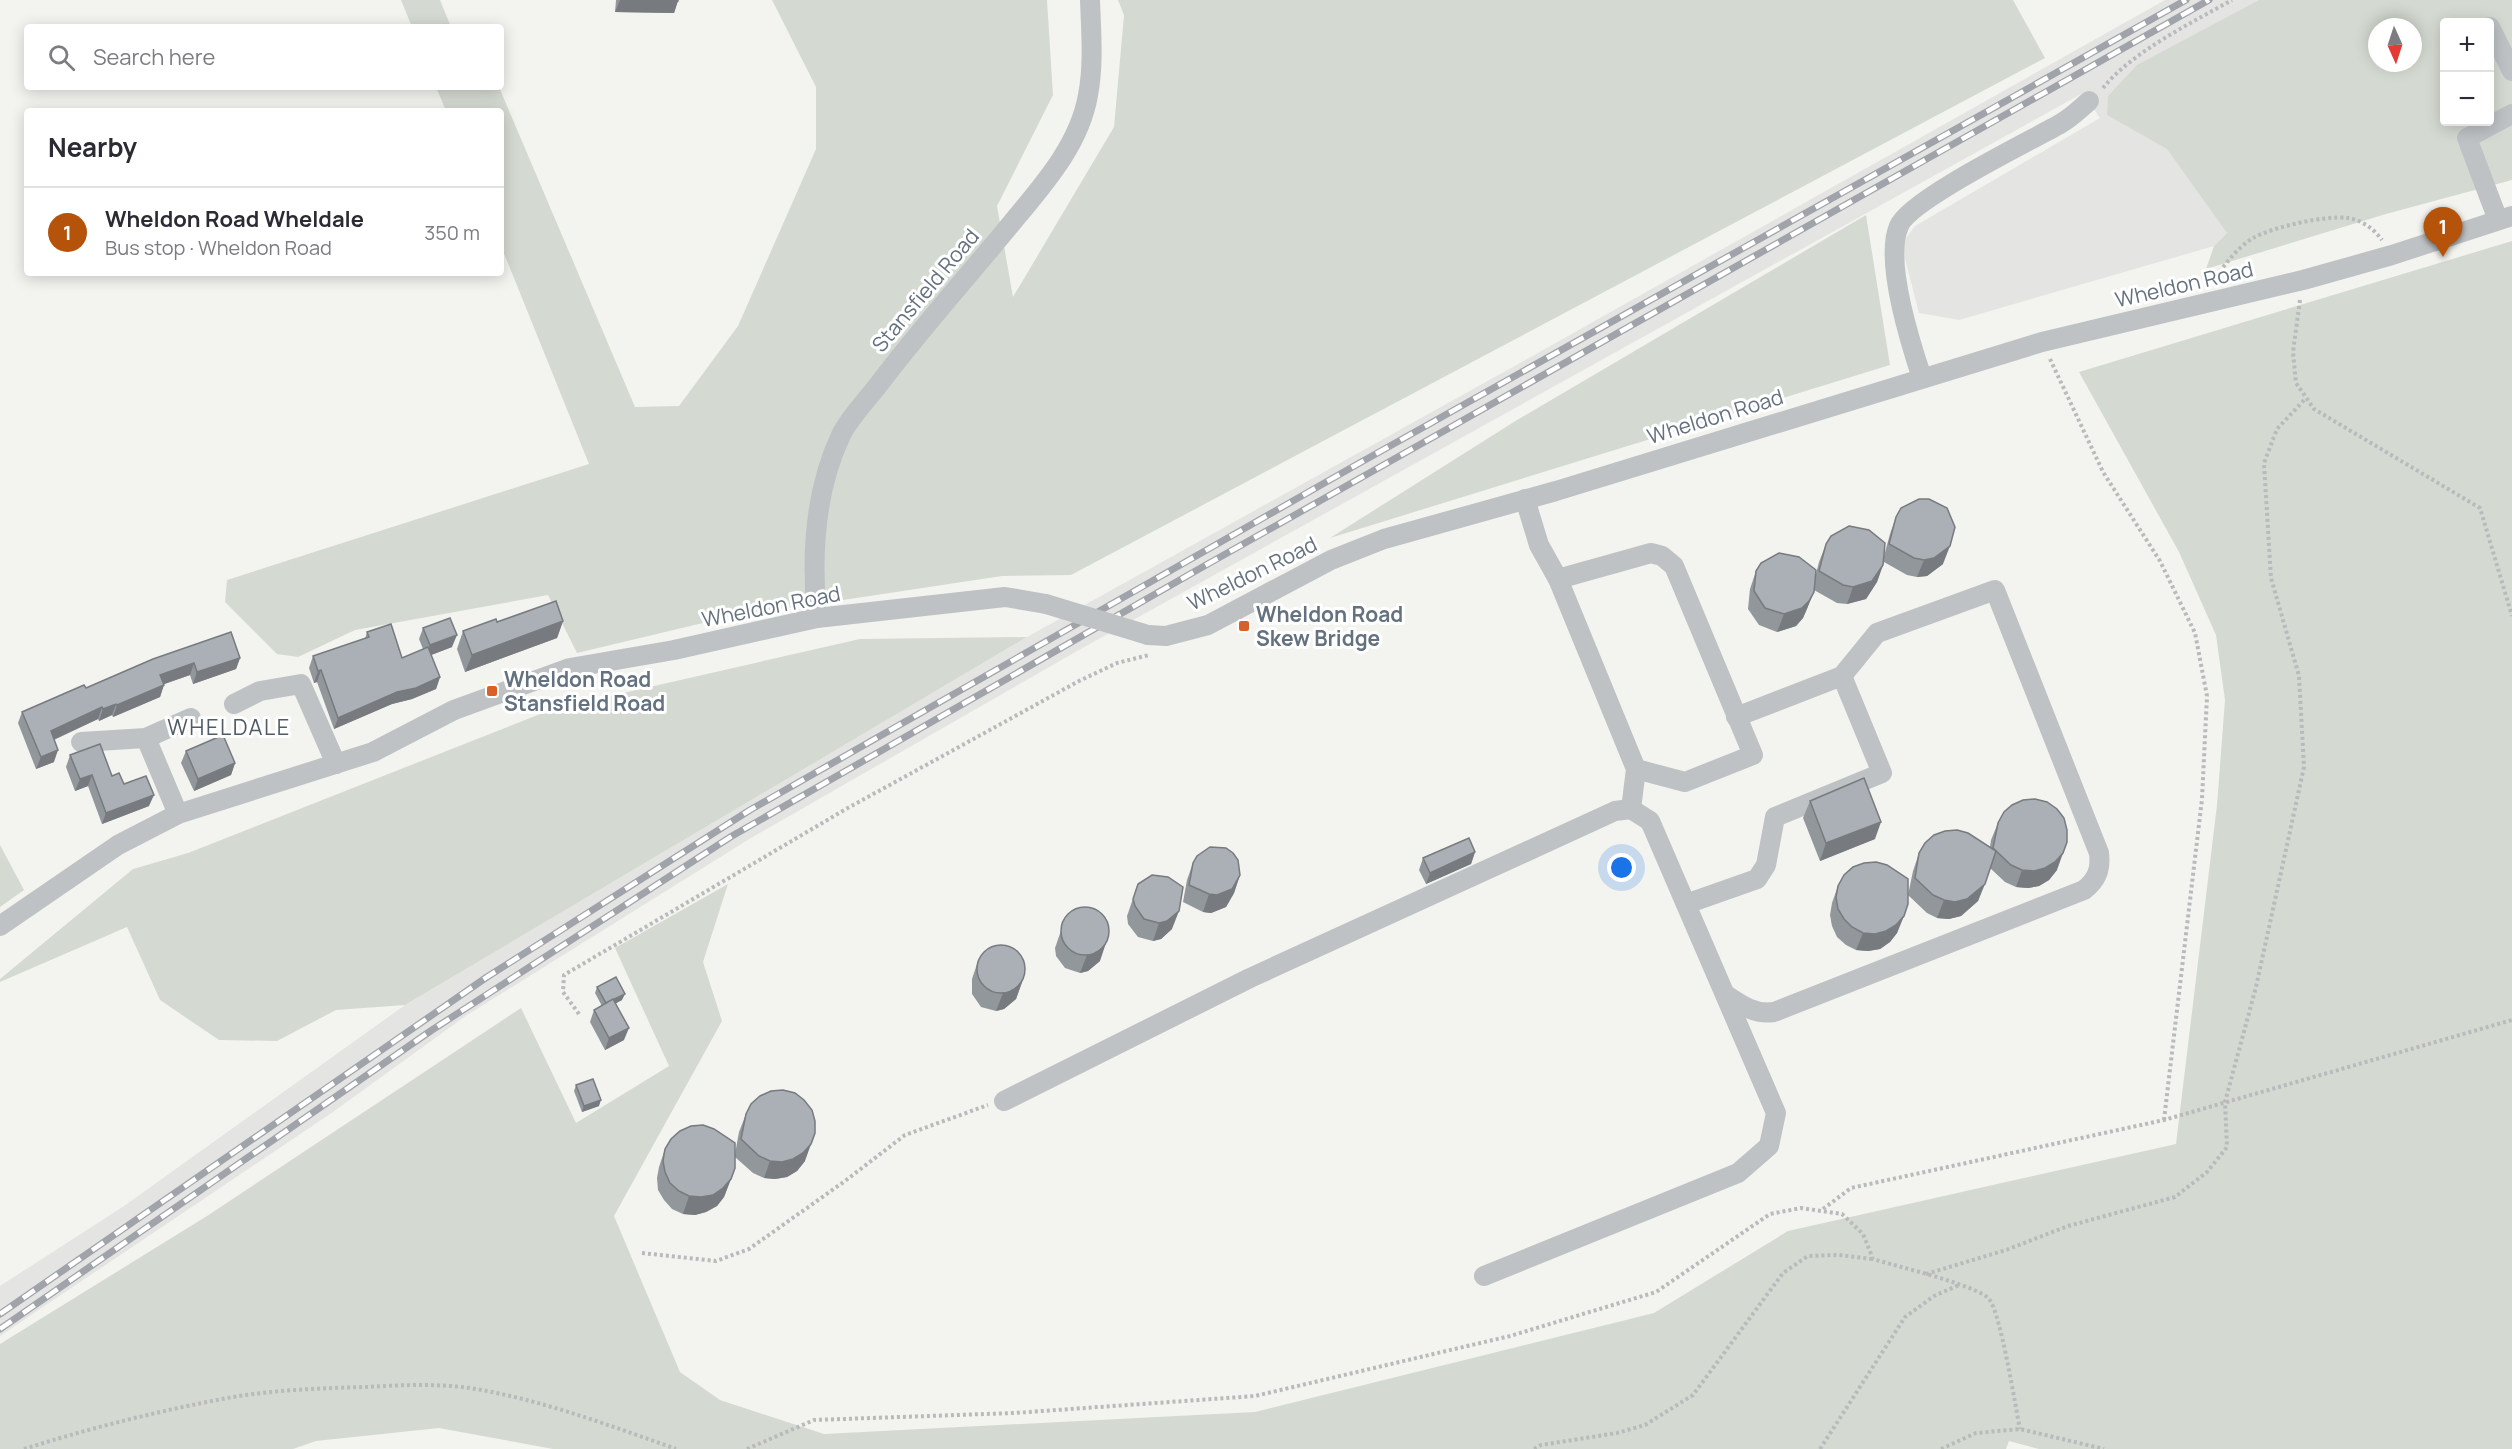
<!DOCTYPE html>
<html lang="en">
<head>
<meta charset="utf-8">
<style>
  :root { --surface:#fff; --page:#f7f7f7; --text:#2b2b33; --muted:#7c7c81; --line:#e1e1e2; --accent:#b45309 }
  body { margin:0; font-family:Manrope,sans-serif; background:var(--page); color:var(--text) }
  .controls { position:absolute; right:18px; top:18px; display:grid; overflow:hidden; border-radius:6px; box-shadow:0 3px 15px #0003 }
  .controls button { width:54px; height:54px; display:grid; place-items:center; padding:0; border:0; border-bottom:2px solid var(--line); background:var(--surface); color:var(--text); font:30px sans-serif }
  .compass { position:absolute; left:2368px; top:18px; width:54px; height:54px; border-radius:50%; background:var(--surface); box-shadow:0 3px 15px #0003; rotate:177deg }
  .you { position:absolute; left:1622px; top:868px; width:21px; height:21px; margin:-15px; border:4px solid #fff; border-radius:50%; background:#1a73e8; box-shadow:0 0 0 9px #1a73e833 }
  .badge { display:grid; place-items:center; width:39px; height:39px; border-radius:50%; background:var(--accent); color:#fff; font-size:20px; font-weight:700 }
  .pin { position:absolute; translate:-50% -50px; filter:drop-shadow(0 2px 3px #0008) }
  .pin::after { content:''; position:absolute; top:32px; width:21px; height:18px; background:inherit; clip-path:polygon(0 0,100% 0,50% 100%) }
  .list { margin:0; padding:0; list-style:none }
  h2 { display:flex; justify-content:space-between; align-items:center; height:78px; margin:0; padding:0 24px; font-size:26px }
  h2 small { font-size:20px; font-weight:400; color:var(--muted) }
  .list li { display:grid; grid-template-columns:39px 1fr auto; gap:18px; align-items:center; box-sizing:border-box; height:90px; padding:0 24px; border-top:2px solid var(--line) }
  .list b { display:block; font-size:22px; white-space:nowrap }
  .list p { margin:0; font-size:20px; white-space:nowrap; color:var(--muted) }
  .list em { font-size:20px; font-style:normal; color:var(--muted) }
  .icon { flex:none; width:33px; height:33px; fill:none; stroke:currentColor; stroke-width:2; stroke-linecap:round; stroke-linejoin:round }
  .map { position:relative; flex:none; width:2512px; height:1449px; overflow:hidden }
  .search { position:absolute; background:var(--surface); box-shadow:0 3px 15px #0003; left:24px; top:24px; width:480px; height:66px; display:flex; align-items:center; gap:15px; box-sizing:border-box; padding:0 21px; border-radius:6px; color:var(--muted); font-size:22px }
  .panel { position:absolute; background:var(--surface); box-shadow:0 3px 15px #0003; left:24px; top:108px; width:480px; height:168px; border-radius:6px }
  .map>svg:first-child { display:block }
</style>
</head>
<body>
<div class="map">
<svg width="2512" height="1449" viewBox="0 0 2512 1449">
  <rect width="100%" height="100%" fill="#f3f4ef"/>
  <!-- built -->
  <path fill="#e4e5e3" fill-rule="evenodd" d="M2165 0H2512V161L2227 233 2214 246 1959 320 1919 313 1903 251 1906 238 1915 226 2100 118 2083 93 1079 650 751 838 467 1015 333 1112 0 1336V1286L124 1206 405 1005 1027 637 1520 363ZM2444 22H2490V122H2444ZM2377 27H2413V63H2377Z"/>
  <!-- green -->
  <g fill="#d4dad1" fill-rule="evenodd">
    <path d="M401 0H440L451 27H412Z"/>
    <path d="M772 0H1047L1053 95 997 206 1013 297 1114 127 1124 15 1118 0H2013L2045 58 1071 575 1002 576 724 618 577 653 548 595 355 630 298 657 277 654 225 602 227 580 589 464 501 246V111H446L436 87H499L635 407 679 406 738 326 816 149V87Z"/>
    <path d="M2259 0H2512V180L2386 214 2206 269 2214 246 2227 233 2167 149 2107 115 2108 96 2137 65ZM2444 22H2490V122H2444ZM2377 27H2413V63H2377Z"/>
    <path d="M1866 215 1890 365 1330 538 1517 420Z"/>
    <path d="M2512 241V1449H2039L2009 1441 2006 1449H553L439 1428 316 1441 293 1449H0V1344L207 1216 521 1008 576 1123 669 1066 615 948 728 884 703 962 722 1021 614 1216 680 1372 720 1400 824 1434 1255 1412 1654 1313 1788 1231 2176 1144 2217 805 2225 700 2216 635 2179 552 2079 372Z"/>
    <path d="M1027 637 405 1005 336 1010 277 1041 219 1040 160 1000 127 927 0 982V979L133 869 188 853 553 709 860 639Z"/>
    <path d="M0 845 24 890 0 907Z"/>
  </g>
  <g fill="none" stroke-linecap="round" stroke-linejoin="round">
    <!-- path -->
    <g stroke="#b8babc" stroke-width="4" stroke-dasharray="3 3" stroke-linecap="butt">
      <path d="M2103 88C2132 52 2191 23 2232 0"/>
      <path d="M2213 282C2223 266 2237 248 2253 238 2273 227 2325 215 2348 218 2362 220 2374 229 2382 240"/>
      <path d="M2300 300 2293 352 2296 383 2314 409 2480 508 2512 616"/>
      <path d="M2050 359 2103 472 2160 561 2195 633 2207 696 2202 799 2164 1120"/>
      <path d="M579 1014 563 992 564 975 846 809 1079 681 1117 663 1149 655"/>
      <path d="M1823 1209 1851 1188 2164 1120 2512 1020"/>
      <path d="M642 1253 716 1261 749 1249 845 1181 905 1135 988 1105"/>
      <path d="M1926 1274 2006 1250 2068 1226 2175 1197 2207 1172 2227 1147 2225 1102 2256 987 2304 767 2299 676 2271 578 2264 463 2277 429 2306 398"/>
      <path d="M24 1449C90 1428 159 1411 227 1398 272 1390 321 1388 367 1387 403 1385 440 1383 476 1389 545 1401 611 1426 676 1449"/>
      <path d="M747 1449 814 1420 1014 1413 1255 1396 1510 1336 1656 1292 1770 1214 1801 1208 1842 1214 1863 1234 1873 1259C1895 1266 1977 1285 1989 1299 2001 1314 2015 1405 2020 1429"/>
      <path d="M1534 1449 1541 1445 1617 1433 1645 1425 1693 1395 1783 1273 1808 1256 1839 1255 1872 1259"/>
      <path d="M1820 1449 1905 1317 1934 1296 1959 1285"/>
      <path d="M1941 1449 1976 1433 2020 1429 2104 1449"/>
    </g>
    <!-- minor -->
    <g stroke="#bec2c5" stroke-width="20">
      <path d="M2490 27 2512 71"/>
      <path d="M2498 220 2467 138 2512 114"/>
      <path d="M1922 378C1910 342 1884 260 1899 226 1909 200 2030 141 2060 124 2071 118 2080 109 2089 101"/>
      <path d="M1558 579 1651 553 1662 556 1674 566 1753 755 1685 782 1636 769"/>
      <path d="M817 618C811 556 814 492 841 435 850 417 867 400 879 384 922 327 970 274 1015 219 1045 183 1080 143 1088 95 1094 64 1091 31 1090 0"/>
      <path d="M1148 635 1166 636 1208 625 1331 560 1384 539 1556 491 2042 342 2303 280 2392 255 2512 216"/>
      <path d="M234 704 260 691 301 684 336 764"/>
      <path d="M146 738 178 814"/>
      <path d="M81 742 146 738 191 718"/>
      <path d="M1686 904 1757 879 1766 865 1775 817 1882 773 1842 676 1736 717"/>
      <path d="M0 926 118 845 178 814 373 752 454 710 570 668 674 650 817 618 1005 597 1046 604"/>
      <path d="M1726 995C1741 1005 1755 1015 1774 1012L2084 890C2097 880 2101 869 2099 853L1995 590 1877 633 1842 676"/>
      <path d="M1004 1101 1250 978 1615 811 1631 809 1636 769 1558 579 1539 545 1525 499"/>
      <path d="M1484 1276 1738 1173 1769 1146 1776 1113 1650 821 1631 809"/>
    </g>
    <defs>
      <g id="rail">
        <path d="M0 1314 487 977 750 810 1356 465 2186 0"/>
        <path d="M0 1329 432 1030 732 836 1206 565 2209 0"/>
      </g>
    </defs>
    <!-- rail casing -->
    <use href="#rail" stroke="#a0a4aa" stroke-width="7"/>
    <!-- rail -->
    <use href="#rail" stroke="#fff" stroke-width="4.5" stroke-dasharray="14" stroke-linecap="butt"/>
    <!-- minor-bridge -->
    <path stroke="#bec2c5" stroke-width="20" d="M1046 604 1148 635"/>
  </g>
  <!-- wall -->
  <g fill="#92979c">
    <path d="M616 0H678L674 13 615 12Z"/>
    <path d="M1896 517 1943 564 1927 576 1917 577 1907 575 1884 562 1877 582 1866 599 1847 604 1837 603 1814 590 1807 609 1803 618 1796 626 1777 632 1759 625 1748 609 1750 589 1756 571 1815 578 1819 562 1826 544 1884 556 1890 534Z"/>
    <path d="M563 621 557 638 465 672 457 649 463 631 497 622Z"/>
    <path d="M423 628 452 647 431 655 440 677 436 689 412 699 392 704 334 729 317 682 314 683 309 668 313 656 365 639 367 632 402 658 423 649 419 639Z"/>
    <path d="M240 658 236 669 193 684 190 675 164 684 160 697 113 717 112 715 99 721 98 719 54 740V762L36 769 18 723 22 712 86 688 153 659Z"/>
    <path d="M186 751 235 763 231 775 194 791 181 763Z"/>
    <path d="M70 755 112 776 124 784 149 806 102 824 88 786 75 791 66 767Z"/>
    <path d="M1810 801 1875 839 1820 861 1803 818Z"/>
    <path d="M1998 823 2057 870 2049 880 2039 886 2028 888 2016 887 2005 882 1990 868 1978 901 1961 916 1949 919 1937 918 1927 913 1908 895 1913 871 1919 853 1990 847 1991 840Z"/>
    <path d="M1475 852 1471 864 1426 884 1419 870 1423 858Z"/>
    <path d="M1193 863 1240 875 1234 893 1226 907 1211 913 1203 912 1183 902 1187 880Z"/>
    <path d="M1138 884 1172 929 1161 939 1153 941 1138 937 1128 924 1127 916Z"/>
    <path d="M1838 886 1908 904 1897 933 1890 942 1880 949 1868 951 1856 950 1846 945 1837 937 1832 926 1830 915 1832 903Z"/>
    <path d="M1066 916 1100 961 1088 971 1080 973 1065 968 1056 956 1055 948Z"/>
    <path d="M978 961 1025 974 1016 999 1004 1009 996 1011 981 1007 972 994V979Z"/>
    <path d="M597 987 622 1000 616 1003 624 1040 605 1050 590 1022 594 1010 602 1006 595 993Z"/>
    <path d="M576 1085 599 1106 582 1112 574 1091Z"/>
    <path d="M746 1114 805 1161 797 1171 787 1177 775 1179 764 1178 753 1173 735 1157V1168L724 1197 717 1206 706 1212 695 1215 683 1214 672 1209 664 1200 658 1190 657 1178 659 1167 665 1149 735 1154 739 1132Z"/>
  </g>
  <!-- shaded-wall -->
  <g fill="#777b7f">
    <path d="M620 0 678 1 674 13 615 12Z"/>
    <path d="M1950 546 1943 564 1927 576 1917 577 1924 560Z"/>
    <path d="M1883 565 1877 582 1866 599 1847 604 1853 587Z"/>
    <path d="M1814 592 1803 618 1796 626 1777 632 1784 614Z"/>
    <path d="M563 621 557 638 465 672 472 655Z"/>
    <path d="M457 635 452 647 426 657 430 645Z"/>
    <path d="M240 658 236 669 193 684 197 672Z"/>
    <path d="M194 663 190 675 156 687 160 675Z"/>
    <path d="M321 670 317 682 314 683 318 671Z"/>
    <path d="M440 677 436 689 412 699 392 704 334 729 338 718 397 692Z"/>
    <path d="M164 685 160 697 113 717 117 705Z"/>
    <path d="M116 704 112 715 99 721 103 709Z"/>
    <path d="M102 707 98 719 46 743 51 731Z"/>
    <path d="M58 750 54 762 36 769 41 757Z"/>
    <path d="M235 763 231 775 194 791 198 779Z"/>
    <path d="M92 775 88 786 75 791 80 779Z"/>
    <path d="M154 795 149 806 102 824 106 813Z"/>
    <path d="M1881 822 1875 839 1820 861 1826 843Z"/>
    <path d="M2067 842 2057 870 2049 880 2039 886 2028 888 2016 887 2022 870Z"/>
    <path d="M1475 852 1471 864 1426 884 1430 873Z"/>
    <path d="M1240 875 1234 893 1226 907 1211 913 1203 912 1209 894Z"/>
    <path d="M1985 884 1978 901 1961 916 1949 919 1937 918 1944 900Z"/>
    <path d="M1179 911 1172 929 1161 939 1153 941 1159 923Z"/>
    <path d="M1904 916 1897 933 1890 942 1880 949 1868 951 1856 950 1863 933Z"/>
    <path d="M1106 943 1100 961 1088 971 1080 973 1087 955Z"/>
    <path d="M1022 982 1016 999 1004 1009 996 1011 1003 993Z"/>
    <path d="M625 994 622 1000 604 1010 606 1004Z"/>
    <path d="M629 1028 624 1040 605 1050 609 1038Z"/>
    <path d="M601 1100 599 1106 582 1112 584 1106Z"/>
    <path d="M815 1133 805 1161 797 1171 787 1177 775 1179 764 1178 770 1161Z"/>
    <path d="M731 1179 724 1197 717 1206 706 1212 695 1215 683 1214 689 1196Z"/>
  </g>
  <!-- building -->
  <g fill="#aab0b5" stroke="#777b7f" stroke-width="1.5">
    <path d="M620 0H678V1Z"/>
    <path d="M1919 499H1929L1947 508 1955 527 1950 546 1934 558 1924 560 1914 558 1889 544 1896 517 1901 508Z"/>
    <path d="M1849 526 1869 530 1885 543 1883 565 1872 581 1853 587 1843 585 1819 571 1826 544 1831 536Z"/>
    <path d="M1779 553 1799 557 1816 570 1814 592 1809 601 1802 608 1784 614 1765 608 1754 591 1756 571 1761 563Z"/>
    <path d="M556 601 563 621 472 655 463 631 496 619 497 622Z"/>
    <path d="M450 618 457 635 430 645 423 628Z"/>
    <path d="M391 624 402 658 428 647 440 677 416 688 397 692 338 718 321 670 318 671 313 656 369 637 367 632Z"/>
    <path d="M231 632 240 658 197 672 194 663 160 675 164 685 117 705 116 704 103 709 102 707 51 731 58 750 41 757 22 712 84 685 86 688 153 659Z"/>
    <path d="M223 735 235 763 198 779 186 751Z"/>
    <path d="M100 744 112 776 119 773 124 784 146 776 154 795 106 813 92 775 80 779 70 755Z"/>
    <path d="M1864 778 1881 822 1826 843 1810 801Z"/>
    <path d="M2035 799 2047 802 2057 809 2064 818 2067 830V842L2063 853 2055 862 2045 868 2034 871 2022 870 2011 865 1993 848 1998 823 2004 812 2012 805 2023 800Z"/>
    <path d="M1957 830 1968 833 1996 851 1985 884 1967 899 1955 902 1944 900 1933 895 1915 878 1919 853 1925 843 1934 835 1945 831Z"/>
    <path d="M1469 838 1475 852 1430 873 1423 858Z"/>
    <path d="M1210 847 1226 848 1233 853 1238 860 1240 875 1232 889 1217 895 1209 894 1189 885 1193 863 1197 856Z"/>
    <path d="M1876 862 1887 865 1908 879V904L1904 916 1896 925 1886 931 1875 934 1863 933 1852 927 1844 919 1838 909 1836 897 1838 886 1844 875 1853 867 1864 863Z"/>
    <path d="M1152 875 1168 877 1183 887 1179 911 1167 921 1159 923 1144 919 1135 906 1133 899 1138 884Z"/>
    <circle cx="1085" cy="931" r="24"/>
    <circle cx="1001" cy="969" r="24"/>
    <path d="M616 977 625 994 606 1003 597 987Z"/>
    <path d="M613 999 629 1028 609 1038 594 1010Z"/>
    <path d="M593 1079 601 1100 584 1106 576 1085Z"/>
    <path d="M783 1090 795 1093 804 1100 812 1110 815 1121V1133L811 1144 803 1153 793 1159 782 1162 770 1161 759 1156 741 1139 746 1114 751 1104 760 1096 771 1091Z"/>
    <path d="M703 1125 714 1129 735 1143V1168L731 1179 723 1188 713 1195 701 1197 689 1196 679 1191 670 1183 665 1172 663 1161 665 1149 671 1139 680 1131 691 1126Z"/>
  </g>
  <!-- markers -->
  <g fill="#db6028" stroke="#fff" stroke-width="2">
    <rect x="1238" y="620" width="12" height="12" rx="3"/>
    <rect x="486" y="685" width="12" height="12" rx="3"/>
  </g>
  <g text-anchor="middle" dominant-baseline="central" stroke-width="6" stroke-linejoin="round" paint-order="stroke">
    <!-- street labels -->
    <g font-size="21" fill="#64717f" stroke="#fff">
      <text transform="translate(2184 284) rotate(-13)">Wheldon Road</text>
      <text transform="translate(925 290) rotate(-50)">Stansfield Road</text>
      <text transform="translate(1715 416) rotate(-17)">Wheldon Road</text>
      <text transform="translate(1252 573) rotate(-26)">Wheldon Road</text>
      <text transform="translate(771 606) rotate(-11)">Wheldon Road</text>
    </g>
    <!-- poi labels -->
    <g font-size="21" font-weight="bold" fill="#64717f" stroke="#fff" text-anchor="start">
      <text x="1256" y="614">Wheldon Road<tspan x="1256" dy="24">Skew Bridge</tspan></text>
      <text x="504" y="679">Wheldon Road<tspan x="504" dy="24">Stansfield Road</tspan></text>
    </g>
    <!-- neighbourhood labels -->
    <g font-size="22" letter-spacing="1.5" fill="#515b65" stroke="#fff">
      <text x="229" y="727">WHELDALE</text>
    </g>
  </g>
</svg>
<div class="controls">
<button>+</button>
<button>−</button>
</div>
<svg class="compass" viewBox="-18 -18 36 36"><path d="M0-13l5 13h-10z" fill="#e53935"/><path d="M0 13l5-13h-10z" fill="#7c7c81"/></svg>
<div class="you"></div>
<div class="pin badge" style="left:2443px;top:257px">1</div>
<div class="search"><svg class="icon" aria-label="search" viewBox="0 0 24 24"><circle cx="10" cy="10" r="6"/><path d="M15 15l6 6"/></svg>Search here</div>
<section class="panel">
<h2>Nearby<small></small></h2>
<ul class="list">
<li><span class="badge">1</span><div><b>Wheldon Road Wheldale</b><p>Bus stop · Wheldon Road</p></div><em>350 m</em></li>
</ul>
</section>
</div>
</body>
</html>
